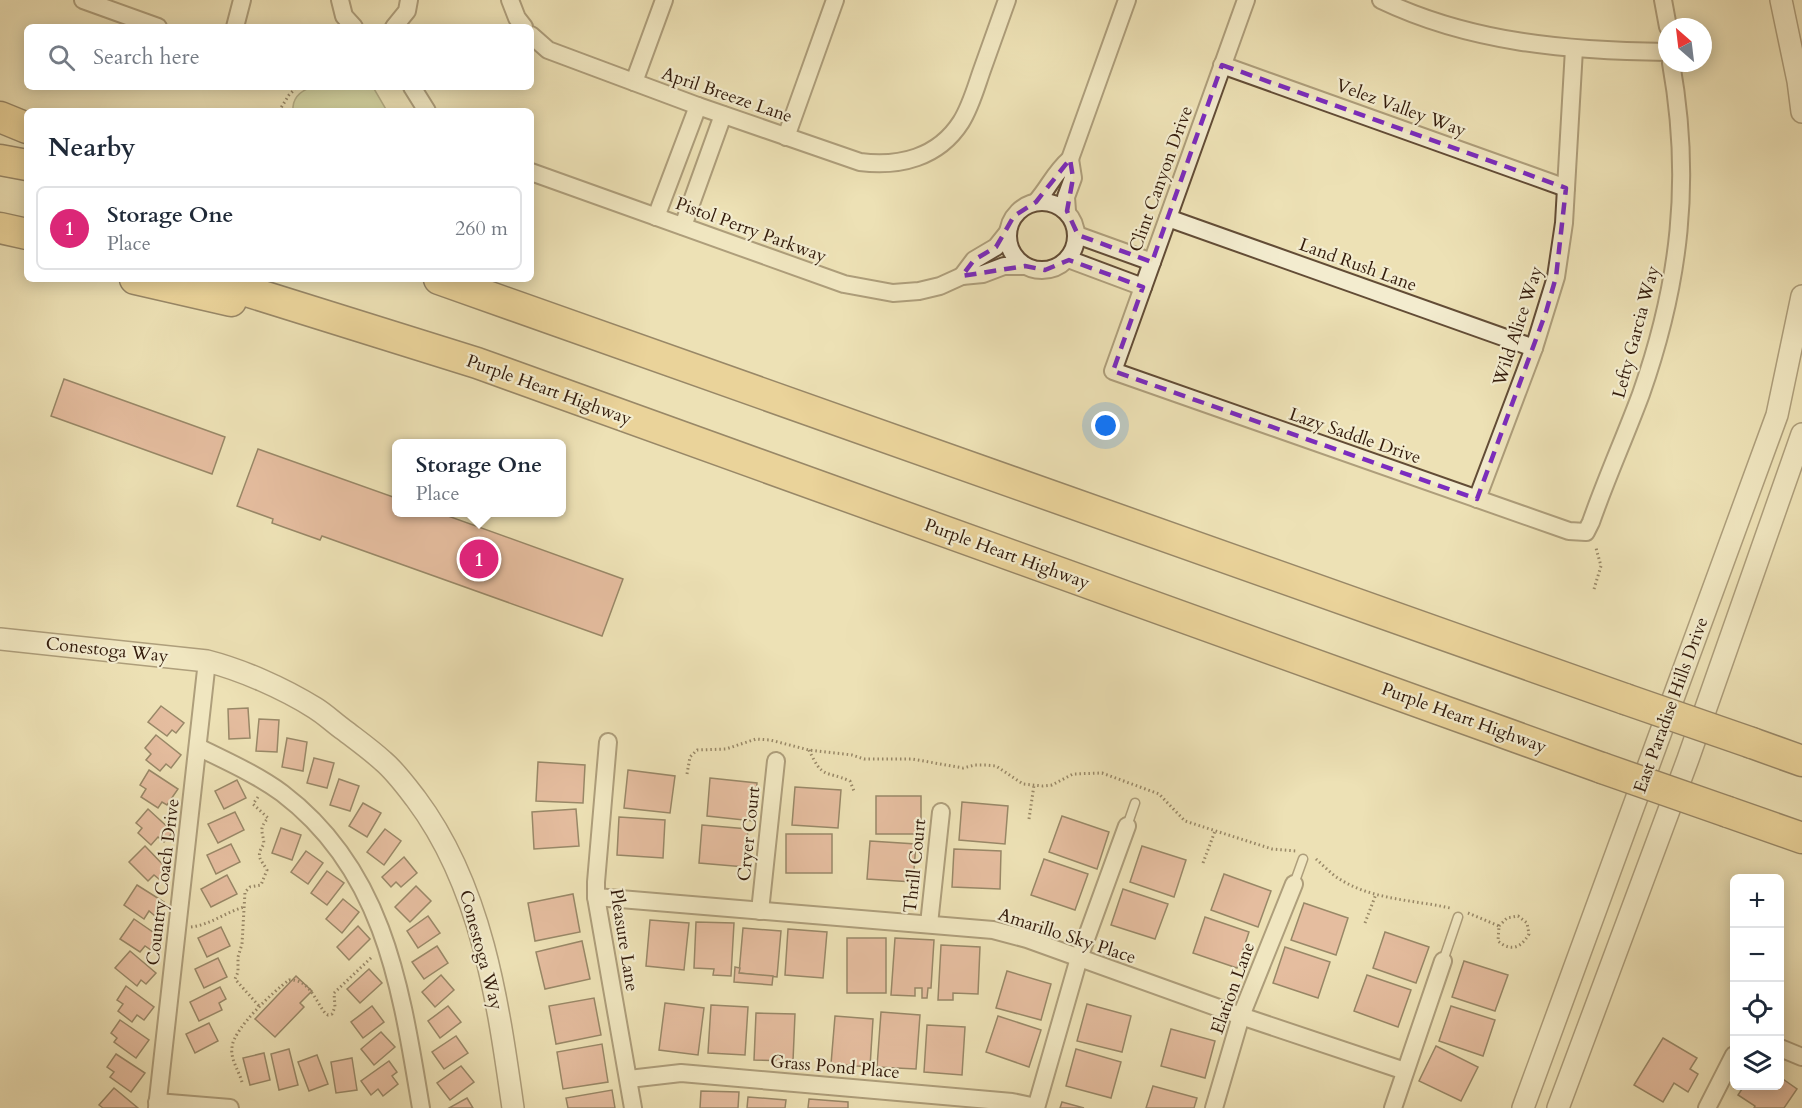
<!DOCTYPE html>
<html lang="en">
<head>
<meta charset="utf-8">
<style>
  :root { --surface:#fff; --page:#f6f6f7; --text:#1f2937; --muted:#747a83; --line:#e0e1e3; --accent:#db2777 }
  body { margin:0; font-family:Cardo,serif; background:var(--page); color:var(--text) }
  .controls { position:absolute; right:18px; bottom:18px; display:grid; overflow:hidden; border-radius:9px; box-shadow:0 3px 15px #0003 }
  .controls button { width:54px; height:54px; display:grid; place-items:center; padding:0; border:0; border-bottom:2px solid var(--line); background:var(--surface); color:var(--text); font:30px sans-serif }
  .compass { position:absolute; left:1658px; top:18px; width:54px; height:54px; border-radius:50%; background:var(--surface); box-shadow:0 3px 15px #0003; rotate:332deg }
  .you { position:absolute; left:1106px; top:426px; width:21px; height:21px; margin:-15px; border:4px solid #fff; border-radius:50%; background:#1a73e8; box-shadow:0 0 0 9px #1a73e833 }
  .badge { display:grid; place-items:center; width:39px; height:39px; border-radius:50%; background:var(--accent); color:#fff; font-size:20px; font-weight:700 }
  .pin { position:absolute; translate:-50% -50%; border:3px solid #fff; box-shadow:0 2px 6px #0006 }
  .popup { position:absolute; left:392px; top:439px; width:174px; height:78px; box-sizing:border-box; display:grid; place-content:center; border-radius:9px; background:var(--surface); filter:drop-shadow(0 2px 4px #0005); font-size:20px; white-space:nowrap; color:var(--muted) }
  .popup b { font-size:22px; color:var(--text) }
  .popup::after { content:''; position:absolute; left:50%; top:100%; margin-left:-12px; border:12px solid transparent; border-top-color:var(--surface) }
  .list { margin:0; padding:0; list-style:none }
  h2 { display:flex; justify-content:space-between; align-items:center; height:78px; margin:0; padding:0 24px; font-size:26px }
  h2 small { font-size:20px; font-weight:400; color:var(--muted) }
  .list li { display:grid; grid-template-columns:39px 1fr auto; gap:18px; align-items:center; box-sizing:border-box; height:84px; margin:0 12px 12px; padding:0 12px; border:2px solid var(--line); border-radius:9px }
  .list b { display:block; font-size:22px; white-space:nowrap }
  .list p { margin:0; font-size:20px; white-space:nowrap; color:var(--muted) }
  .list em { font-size:20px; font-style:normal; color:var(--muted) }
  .icon { flex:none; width:33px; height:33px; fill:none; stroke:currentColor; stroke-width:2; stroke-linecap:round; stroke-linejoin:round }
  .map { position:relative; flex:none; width:1802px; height:1108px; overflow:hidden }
  .search { position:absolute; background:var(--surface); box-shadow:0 3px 15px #0003; left:24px; top:24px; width:510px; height:66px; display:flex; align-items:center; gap:15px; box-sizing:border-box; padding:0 21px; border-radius:9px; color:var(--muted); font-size:22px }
  .panel { position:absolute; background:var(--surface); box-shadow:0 3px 15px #0003; left:24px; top:108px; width:510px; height:174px; border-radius:9px }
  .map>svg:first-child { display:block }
</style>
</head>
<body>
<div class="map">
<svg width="1802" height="1108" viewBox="0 0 1802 1108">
  <rect width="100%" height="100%" fill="#ede1b5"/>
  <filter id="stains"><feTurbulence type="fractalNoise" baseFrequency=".00333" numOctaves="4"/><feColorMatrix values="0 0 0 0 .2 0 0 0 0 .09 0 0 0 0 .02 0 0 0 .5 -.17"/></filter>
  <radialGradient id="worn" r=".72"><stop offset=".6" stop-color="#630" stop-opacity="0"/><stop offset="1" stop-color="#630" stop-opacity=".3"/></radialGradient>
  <!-- green -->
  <path fill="#b8c38d" stroke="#766f4c" stroke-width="1.5" d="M312 87H373L387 111H293C292 98 300 91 312 87Z"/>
  <!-- building -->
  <g fill="#dc9086" stroke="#331b0b" stroke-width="1.5">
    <path d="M64 379 225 437 212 474 51 416Z"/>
    <path d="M258 449 396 498V512H437L623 579 602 636 322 536 320 540 272 523 273 519 237 506Z"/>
    <path d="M161 706 184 723 176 733 172 730 167 736 148 722Z"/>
    <path d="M248 708 250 738 229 739 228 709Z"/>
    <path d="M259 719 279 720 277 752 256 751Z"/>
    <path d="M156 735 181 755 171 768 166 764 160 771 146 760 151 754 145 748Z"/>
    <path d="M287 738 307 742 303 771 282 767Z"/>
    <path d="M314 758 334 763 327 788 307 783Z"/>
    <path d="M538 762 585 765 583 803 536 801Z"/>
    <path d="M149 770 178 789 167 805 162 802 158 808 141 797 146 789 140 785Z"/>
    <path d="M628 770 675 776 670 813 624 808Z"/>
    <path d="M710 778 757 783 753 821 707 816Z"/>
    <path d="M339 779 359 786 350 811 330 805Z"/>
    <path d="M237 780 246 798 224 809 215 791Z"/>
    <path d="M795 787 841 790 838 828 792 825Z"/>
    <rect x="876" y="796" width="45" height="38"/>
    <path d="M962 802 1008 806 1005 844 959 840Z"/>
    <path d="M363 803 381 813 367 837 349 826Z"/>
    <path d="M148 809 173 832 164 842 158 837 151 845 138 833 142 828 136 823Z"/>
    <path d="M576 809 579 846 534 849 532 812Z"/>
    <path d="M235 812 244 830 218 843 208 824Z"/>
    <path d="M1062 816 1109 832 1097 869 1049 852Z"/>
    <path d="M619 817 665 820 663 858 617 855Z"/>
    <path d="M702 825 748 829 745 867 699 863Z"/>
    <path d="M281 828 301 835 292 860 272 853Z"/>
    <path d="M385 829 401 841 384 865 367 852Z"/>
    <rect x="786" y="834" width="46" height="39"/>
    <path d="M870 841 916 844 913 882 867 879Z"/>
    <path d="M231 844 240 862 216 874 207 855Z"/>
    <path d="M145 846 168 870 159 879 154 875 148 881 129 862Z"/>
    <path d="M1142 846 1186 860 1174 897 1130 882Z"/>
    <path d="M954 849 1001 851 1000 889 952 887Z"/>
    <path d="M306 851 323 863 308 884 291 872Z"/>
    <path d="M404 857 417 873 401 887 396 882 391 887 382 877Z"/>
    <path d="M1044 859 1088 874 1075 910 1031 895Z"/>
    <path d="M327 871 344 883 327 905 311 893Z"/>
    <path d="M1224 874 1271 891 1258 927 1211 910Z"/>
    <path d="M227 875 237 894 211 907 201 889Z"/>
    <path d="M137 885 164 902 155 916 149 911 144 919 124 905Z"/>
    <path d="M416 886 431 901 410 922 395 907Z"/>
    <path d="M1123 889 1168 904 1155 939 1111 925Z"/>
    <path d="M573 894 580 932 535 941 528 903Z"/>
    <path d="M343 899 359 912 342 933 326 919Z"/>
    <path d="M1304 903 1348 918 1336 955 1291 940Z"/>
    <path d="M428 916 440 933 418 948 407 931Z"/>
    <path d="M1205 917 1249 932 1237 968 1193 953Z"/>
    <path d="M134 919 160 937 151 950 145 946 140 952 120 939Z"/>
    <path d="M650 920 689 923 684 970 646 966Z"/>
    <path d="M696 922 734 923 731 976 713 975 714 969 694 968Z"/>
    <path d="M358 926 370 939 349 960 337 947Z"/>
    <path d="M221 927 230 946 207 957 198 938Z"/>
    <path d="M743 928 781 931 777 977 739 973Z"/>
    <path d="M788 929 827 932 823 978 785 975Z"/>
    <path d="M1385 932 1429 947 1416 983 1373 968Z"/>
    <rect x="847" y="938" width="39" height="55"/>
    <path d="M895 938 934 940 931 988H928L927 998H922V988H915V996L891 995Z"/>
    <path d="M582 941 590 979 545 989 536 952Z"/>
    <path d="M941 945 980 947 978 994 953 993V1000H938Z"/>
    <path d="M437 946 448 963 424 979 412 962Z"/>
    <path d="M1285 947 1330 962 1318 998 1273 983Z"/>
    <path d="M130 951 156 973 146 984 141 980 137 986 115 968Z"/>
    <path d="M218 958 227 977 204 988 195 969Z"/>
    <path d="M1464 961 1508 975 1495 1011 1452 997Z"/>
    <path d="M735 967 740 968 739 973 773 976 772 985 734 982Z"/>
    <path d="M369 969 382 983 360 1003 347 989Z"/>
    <path d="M1007 971 1051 984 1041 1020 996 1008Z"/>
    <path d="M441 975 454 990 435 1007 422 992Z"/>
    <path d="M1367 975 1411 990 1398 1027 1354 1011Z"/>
    <path d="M296 976 312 991 300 1003 304 1007 275 1037 255 1019Z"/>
    <path d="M126 986 154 1007 144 1020 137 1015 132 1022 118 1011 123 1004 117 1000Z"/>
    <path d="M220 987 226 999 219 1003 222 1010 199 1021 190 1002Z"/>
    <path d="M594 998 601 1035 556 1044 549 1006Z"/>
    <path d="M665 1003 704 1008 698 1055 659 1050Z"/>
    <path d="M1087 1004 1131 1016 1122 1052 1077 1041Z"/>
    <path d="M711 1005 748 1007 745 1055 708 1053Z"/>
    <path d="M372 1006 384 1022 363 1038 351 1022Z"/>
    <path d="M448 1006 461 1022 440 1038 428 1021Z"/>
    <path d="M1451 1006 1495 1020 1483 1056 1439 1041Z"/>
    <path d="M881 1012 920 1015 916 1069 877 1067Z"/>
    <path d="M756 1013 795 1014 793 1061 754 1060Z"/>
    <path d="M835 1016 873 1019 870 1067 831 1064Z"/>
    <path d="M998 1016 1041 1030 1029 1067 986 1052Z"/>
    <path d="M120 1020 149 1040 136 1058 114 1042 117 1038 111 1033Z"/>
    <path d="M209 1023 218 1041 195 1053 186 1034Z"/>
    <path d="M927 1025 965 1027 962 1075 924 1072Z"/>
    <path d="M1171 1029 1215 1041 1205 1078 1161 1066Z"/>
    <path d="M381 1032 395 1047 374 1065 361 1049Z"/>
    <path d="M456 1036 468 1053 444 1069 432 1052Z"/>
    <path d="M1663 1038 1697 1058 1690 1069 1698 1074 1688 1092 1674 1083 1663 1102 1634 1085Z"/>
    <path d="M602 1044 608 1082 563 1089 557 1052Z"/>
    <path d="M1436 1046 1478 1067 1461 1101 1419 1081Z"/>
    <path d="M289 1049 298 1085 279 1090 271 1054Z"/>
    <path d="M1076 1049 1121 1062 1111 1098 1066 1086Z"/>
    <path d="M264 1053 270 1080 250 1085 243 1058Z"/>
    <path d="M116 1054 145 1073 131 1092 110 1077 114 1072 107 1067Z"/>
    <path d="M317 1055 328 1084 309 1091 298 1062Z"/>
    <path d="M352 1058 357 1090 336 1093 331 1062Z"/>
    <path d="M389 1061 397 1072 392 1076 398 1084 383 1096 378 1089 371 1095 361 1081Z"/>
    <path d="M461 1066 474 1082 450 1100 437 1083Z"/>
    <path d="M1780 1077 1797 1089 1784 1108H1754L1755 1106 1738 1095 1744 1086H1780Z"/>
    <path d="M1153 1086 1197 1098 1194 1108H1146Z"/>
    <path d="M114 1088 138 1108H103L99 1105Z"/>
    <path d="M612 1090 615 1108H568L566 1098Z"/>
    <path d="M701 1091 739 1092 738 1108H700Z"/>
    <path d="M748 1097 786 1100 785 1108H747Z"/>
    <path d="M467 1098 473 1108H449Z"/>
    <path d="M809 1099 848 1102V1108H808Z"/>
    <path d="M1062 1102 1084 1108H1060Z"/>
  </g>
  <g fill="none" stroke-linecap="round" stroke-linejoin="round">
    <defs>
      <g id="service">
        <path d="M1127 826 1135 803"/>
        <path d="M1294 884 1303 859"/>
        <path d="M1443 961 1458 917"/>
      </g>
      <g id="minor">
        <path d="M83 0 158 27"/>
        <path d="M340 0 344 16 354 27"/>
        <path d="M510 0 517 18 524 27"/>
        <path d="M1246 0 1113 371 1569 531 1586 532 1591 522C1606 479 1625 437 1641 394 1680 283 1692 180 1671 63"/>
        <path d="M1381 0C1471 43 1569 51 1667 52"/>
        <path d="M1663 0 1668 27"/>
        <path d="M235 27 242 0"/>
        <path d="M394 27 407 11 409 0"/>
        <path d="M531 35 548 50 698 106 860 162C899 167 938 158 961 122 971 106 976 87 982 70 990 47 999 23 1007 0"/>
        <path d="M1222 65 1566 188"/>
        <path d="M634 82 664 0"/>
        <path d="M412 87 427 111"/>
        <path d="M786 137 835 0"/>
        <path d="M531 172 844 284 893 293 919 291 940 286 962 276 983 274 1004 266H1025"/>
        <circle cx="1042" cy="236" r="34"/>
        <path d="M1036 202C1050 186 1054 173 1070 159L1127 0"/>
        <path d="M1067 211 1066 197 1073 178 1070 159"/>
        <path d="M656 217 698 106"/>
        <path d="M1168 218 1534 348"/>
        <path d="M683 226 723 115"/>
        <path d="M1077 235 1152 262"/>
        <path d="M1068 259 1143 287"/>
        <path d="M962 276 974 260 996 247 1008 232"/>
        <path d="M1477 499 1534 348 1556 277 1564 223 1574 49"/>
        <path d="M608 742 596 882V897L633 1108"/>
        <path d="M198 747C226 761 256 774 282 793 385 871 401 989 421 1108"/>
        <path d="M596 897 993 930 1027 939 1241 1016 1405 1071"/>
        <path d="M760 911 776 761"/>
        <path d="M929 924 941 812"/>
        <path d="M1780 1048 1802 1057"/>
        <path d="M629 1079 681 1073 1012 1102 1036 1107"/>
        <path d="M157 1102 230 1108"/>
        <path d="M157 1108 207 661"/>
        <path d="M1036 1108 1079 958 1127 826"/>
        <path d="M1214 1108 1241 1016 1294 884"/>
        <path d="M1393 1108 1443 961"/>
        <path d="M1707 1108 1734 1055"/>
      </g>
      <g id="tertiary">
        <path d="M1781 0 1798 81 1802 112"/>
        <path d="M0 639 207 661C242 670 283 688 315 708 325 714 334 723 344 730 357 740 371 750 383 761 395 771 406 786 416 799 482 887 498 1002 513 1108"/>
        <path d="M1523 1108 1777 415 1802 296"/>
        <path d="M1558 1108 1688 759 1802 434"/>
      </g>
      <g id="motorway">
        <path d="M0 117 27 128"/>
        <path d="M0 160 27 165"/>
        <path d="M0 228 27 234"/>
        <path d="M135 279 231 301"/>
        <path d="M208 279 477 363 1602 768"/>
        <path d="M439 279 1625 699"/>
        <path d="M1752 743 1802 761"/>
        <path d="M1728 812 1802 838"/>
      </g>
    </defs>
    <!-- service casing -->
    <use href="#service" stroke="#624c36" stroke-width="11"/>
    <!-- minor casing -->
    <use href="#minor" stroke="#624c36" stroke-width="20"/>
    <!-- tertiary casing -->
    <use href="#tertiary" stroke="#624c36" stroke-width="24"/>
    <!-- motorway casing -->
    <use href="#motorway" stroke="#331b0b" stroke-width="33"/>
    <!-- path -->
    <g stroke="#331b0b" stroke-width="3" stroke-dasharray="1.5 3" stroke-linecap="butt">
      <path d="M279 111 289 95 297 87"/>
      <path d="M1594 589 1601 566 1596 548"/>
      <path d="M809 750C823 780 825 770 850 781L854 791"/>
      <path d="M687 774 690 757 697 750 726 749 756 739 770 740 809 750 852 755 864 759H912L963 768 975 765H986L996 766 1023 784 1043 786 1052 785 1073 774 1102 773 1159 794 1185 821 1272 849 1296 851"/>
      <path d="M258 797 253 804 268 818C258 830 263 831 264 844 255 857 261 859 267 870L261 885 250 887 245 892 242 944 238 957V972L235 979 259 1006"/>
      <path d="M1029 819 1034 785"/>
      <path d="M1316 859C1324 866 1332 875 1341 880 1374 900 1414 900 1450 908"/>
      <path d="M1203 863 1215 831"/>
      <path d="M1468 913 1499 926 1498 941C1511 952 1521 948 1529 934L1527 923 1518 916 1507 918 1499 926"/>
      <path d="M1365 923 1376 894"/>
      <path d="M191 927C210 925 226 912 244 907"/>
      <path d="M242 1082C239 1071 230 1059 232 1047 234 1028 274 991 289 980 309 979 315 1000 325 1013L328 1015 332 1014 335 1007 334 993 373 956"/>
    </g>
    <!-- service -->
    <use href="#service" stroke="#f3eccf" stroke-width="8"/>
    <!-- minor -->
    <use href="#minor" stroke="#f3eccf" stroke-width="16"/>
    <!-- tertiary -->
    <use href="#tertiary" stroke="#f3eccf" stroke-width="21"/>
    <!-- motorway -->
    <use href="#motorway" stroke="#e6c07a" stroke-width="30"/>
    <defs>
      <g id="motorway-bridge">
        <path d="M1625 699 1752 743"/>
        <path d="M1602 768 1728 812"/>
      </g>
    </defs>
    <!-- motorway-bridge casing -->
    <use href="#motorway-bridge" stroke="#331b0b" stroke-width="33" stroke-linecap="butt"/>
    <!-- motorway-bridge -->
    <use href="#motorway-bridge" stroke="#e6c07a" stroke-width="30"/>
  </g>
  <!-- marked area -->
  <path d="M0 0H1802V1108H0ZM1222 65 1566 188 1556 277 1546 312 1477 499 1113 371 1143 287 1069 260 1045 270 1025 266 962 276 974 260 996 247 1014 216 1036 202 1070 159 1073 178 1067 211 1078 235 1152 262Z" fill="#ede1b5" fill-opacity=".55" fill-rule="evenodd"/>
  <path fill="none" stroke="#7b2cbf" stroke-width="4.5" stroke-dasharray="12 8" stroke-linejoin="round" d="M1222 65 1566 188 1556 277 1546 312 1477 499 1113 371 1143 287 1069 260 1045 270 1025 266 962 276 974 260 996 247 1014 216 1036 202 1070 159 1073 178 1067 211 1078 235 1152 262Z"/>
  <g text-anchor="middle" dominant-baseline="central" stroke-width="4.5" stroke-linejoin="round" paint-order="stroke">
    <!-- street labels -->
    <g font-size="18" fill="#331b0b" stroke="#f3eccf">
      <text transform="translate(727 95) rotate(19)">April Breeze Lane</text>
      <text transform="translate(1401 108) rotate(20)">Velez Valley Way</text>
      <text transform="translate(1161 179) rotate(-70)">Clint Canyon Drive</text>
      <text transform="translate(751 230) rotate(20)">Pistol Perry Parkway</text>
      <text transform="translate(1358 265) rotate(20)">Land Rush Lane</text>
      <text transform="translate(1518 326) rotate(-72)">Wild Alice Way</text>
      <text transform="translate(1636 332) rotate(-75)">Lefty Garcia Way</text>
      <text transform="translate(549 390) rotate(20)">Purple Heart Highway</text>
      <text transform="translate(1355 436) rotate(19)">Lazy Saddle Drive</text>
      <text transform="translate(1007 554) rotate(20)">Purple Heart Highway</text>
      <text transform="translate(107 650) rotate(6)">Conestoga Way</text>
      <text transform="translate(1671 705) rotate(-70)">East Paradise Hills Drive</text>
      <text transform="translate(1464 718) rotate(20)">Purple Heart Highway</text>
      <text transform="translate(749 834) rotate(-84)">Cryer Court</text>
      <text transform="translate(915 866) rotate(-84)">Thrill Court</text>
      <text transform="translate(163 882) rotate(-83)">Country Coach Drive</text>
      <text transform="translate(1067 936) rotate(18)">Amarillo Sky Place</text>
      <text transform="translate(624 940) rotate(81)">Pleasure Lane</text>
      <text transform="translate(481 950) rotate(75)">Conestoga Way</text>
      <text transform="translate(1233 988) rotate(-70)">Elation Lane</text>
      <text transform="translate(835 1067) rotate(5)">Grass Pond Place</text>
    </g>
  </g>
  <rect width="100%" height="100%" filter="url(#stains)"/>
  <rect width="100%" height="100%" fill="url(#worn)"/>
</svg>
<div class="controls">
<button>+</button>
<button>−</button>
<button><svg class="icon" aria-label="locate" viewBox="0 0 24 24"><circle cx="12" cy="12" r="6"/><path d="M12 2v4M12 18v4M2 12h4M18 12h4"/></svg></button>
<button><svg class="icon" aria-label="layers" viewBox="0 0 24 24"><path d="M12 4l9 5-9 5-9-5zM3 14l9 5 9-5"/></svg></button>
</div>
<svg class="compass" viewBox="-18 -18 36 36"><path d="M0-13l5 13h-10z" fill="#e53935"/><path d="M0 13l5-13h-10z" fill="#747a83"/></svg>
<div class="you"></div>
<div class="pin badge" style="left:479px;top:559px">1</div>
<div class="popup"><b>Storage One</b>Place</div>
<div class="search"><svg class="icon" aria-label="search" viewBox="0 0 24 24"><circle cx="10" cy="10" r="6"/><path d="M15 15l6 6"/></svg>Search here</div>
<section class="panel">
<h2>Nearby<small></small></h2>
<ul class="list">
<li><span class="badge">1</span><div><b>Storage One</b><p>Place</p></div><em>260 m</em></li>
</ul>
</section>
</div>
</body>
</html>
